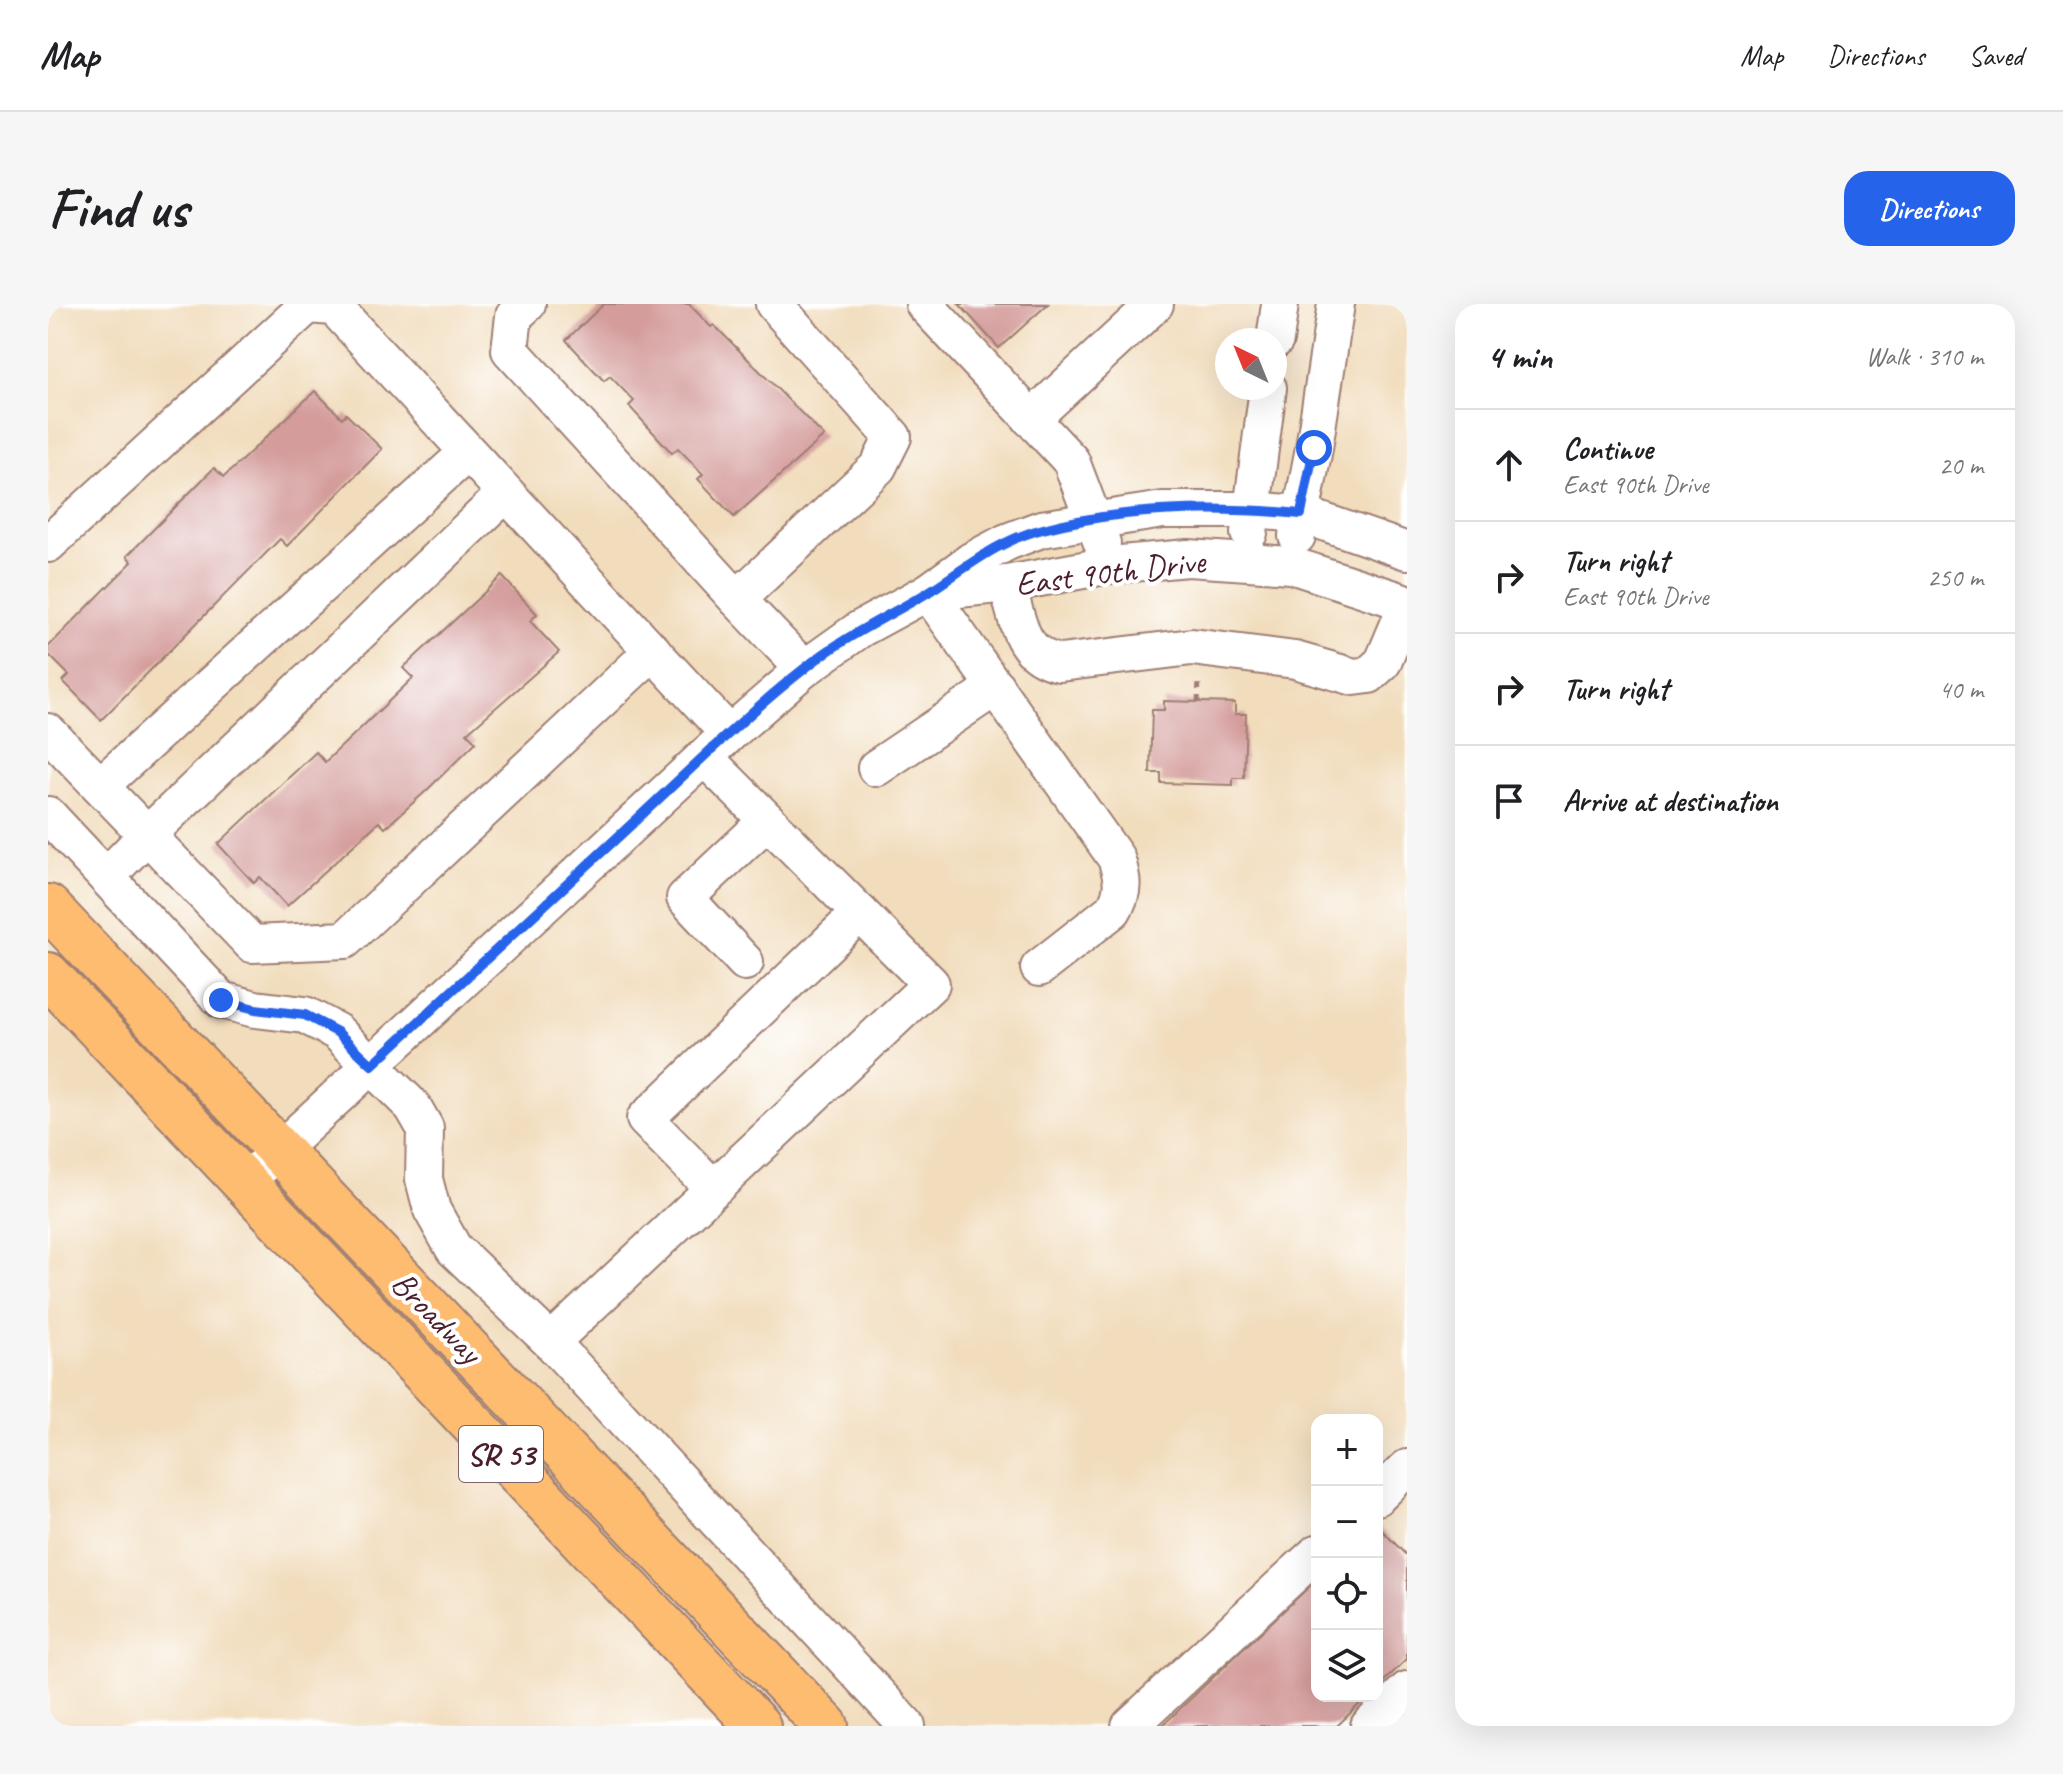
<!DOCTYPE html>
<html lang="en">
<head>
<meta charset="utf-8">
<style>
  :root { --surface:#fff; --page:#f6f6f6; --text:#202124; --muted:#757577; --line:#e0e0e0; --accent:#2563eb }
  body { margin:0; font-family:Caveat,sans-serif; background:var(--page); color:var(--text) }
  .controls { position:absolute; right:24px; bottom:24px; display:grid; overflow:hidden; border-radius:16px; box-shadow:0 8px 32px #0002 }
  .controls button { width:72px; height:72px; display:grid; place-items:center; padding:0; border:0; border-bottom:2px solid var(--line); background:var(--surface); color:var(--text); font:40px sans-serif }
  .compass { position:absolute; left:1167px; top:24px; width:72px; height:72px; border-radius:50%; background:var(--surface); box-shadow:0 8px 32px #0002; rotate:317deg }
  .stop { position:absolute; width:24px; height:24px; margin:-18px; border:6px solid #2563eb; border-radius:50%; background:#fff }
  .stop.end { background:#2563eb; border-color:#fff; box-shadow:0 2px 8px #0008 }
  .list { margin:0; padding:0; list-style:none }
  h2 { display:flex; justify-content:space-between; align-items:center; height:104px; margin:0; padding:0 32px; font-size:34px }
  h2 small { font-size:26px; font-weight:400; color:var(--muted) }
  .list li { display:grid; grid-template-columns:52px 1fr auto; gap:24px; align-items:center; box-sizing:border-box; height:112px; padding:0 32px; border-top:2px solid var(--line) }
  .list b { display:block; font-size:30px; white-space:nowrap }
  .list p { margin:0; font-size:26px; white-space:nowrap; color:var(--muted) }
  .list em { font-size:26px; font-style:normal; color:var(--muted) }
  .icon { flex:none; width:44px; height:44px; fill:none; stroke:currentColor; stroke-width:2; stroke-linecap:round; stroke-linejoin:round }
  .map { position:relative; flex:none; width:1359px; height:1422px; overflow:hidden; border-radius:24px }
  header { display:flex; align-items:center; gap:48px; box-sizing:border-box; height:112px; padding:0 40px; background:var(--surface); border-bottom:2px solid var(--line) }
  header strong { font-size:38px }
  nav { display:flex; gap:44px; margin-inline-start:auto; font-size:28px }
  .intro { display:flex; align-items:center; justify-content:space-between; box-sizing:border-box; height:192px; padding:0 48px }
  h1 { margin:0; font-size:56px }
  .button { padding:20px 36px; border-radius:24px; background:var(--accent); color:#fff; font-size:28px; font-weight:700 }
  main { display:flex; gap:48px; padding:0 48px }
  aside { flex:1; background:var(--surface); border-radius:24px; box-shadow:0 8px 32px #0002 }
  .map>svg:first-child { display:block }
</style>
</head>
<body>
<header>
<strong>Map</strong>
<nav><a>Map</a><a>Directions</a><a>Saved</a></nav>
</header>
<div class="intro"><h1>Find us</h1><a class="button">Directions</a></div>
<main>
<div class="map">
<svg width="1359" height="1422" viewBox="0 0 1359 1422">
  <rect width="100%" height="100%" fill="#fff"/>
  <filter id="ink" filterUnits="userSpaceOnUse"><feTurbulence type="fractalNoise" baseFrequency=".0125" numOctaves="2"/><feDisplacementMap in="SourceGraphic" scale="16" xChannelSelector="R" yChannelSelector="G"/><feConvolveMatrix kernelMatrix="1 2 1 2 8 2 1 2 1" color-interpolation-filters="sRGB"/></filter>
  <filter id="wash" filterUnits="userSpaceOnUse"><feTurbulence type="fractalNoise" baseFrequency=".006" numOctaves="4" result="noise"/><feDisplacementMap in="SourceGraphic" scale="32" xChannelSelector="R" yChannelSelector="G"/><feGaussianBlur stdDeviation="1.8" result="paint"/><feColorMatrix in="noise" values="0 0 0 0 0 0 0 0 0 0 0 0 0 0 0 0 0 1.4 0 .05"/><feComposite in="paint" operator="in"/></filter>
  <g filter="url(#wash)">
    <rect width="100%" height="100%" fill="#f1dcbb"/>
    <g id="blocks">
      <!-- building -->
      <g fill="#d49c9b">
        <path d="M556 0H641L663 23 666 21 776 132 686 213 650 175 655 170 630 144 624 149 581 102 586 97 562 72 556 77 518 36Z"/>
        <path d="M911 0H1000L951 44Z"/>
        <path d="M267 87 294 114 298 110 334 145 239 242 232 235 53 416 15 377 21 371 0 350V343L84 258 79 252 166 164 176 173Z"/>
        <path d="M454 272 489 310 482 317 511 348 419 429 428 438 378 487 337 524 331 518 239 602 212 573 206 579 170 540 268 448 277 458 316 421 365 374 355 364Z"/>
        <path d="M1116 397 1187 399V410H1198L1196 474H1185V481L1113 479V469H1102L1104 406H1116Z"/>
        <path d="M1329 1221 1359 1252V1355L1329 1384Z"/>
        <path d="M1269 1275V1392H1320L1289 1422H1114Z"/>
      </g>
    </g>
  </g>
  <g filter="url(#ink)">
    <use href="#blocks" fill-opacity="0" stroke="#9e7e73" stroke-width="2"/>
    <g fill="none" stroke-linecap="round" stroke-linejoin="round">
      <defs>
        <g id="minor">
          <path d="M479 0 466 12 462 46 689 295 756 365"/>
          <path d="M876 0 1023 157 1054 239"/>
          <path d="M1227 36 1232 0"/>
          <path d="M983 115 1107 0"/>
          <path d="M1201 229 1220 84"/>
          <path d="M1249 232 1266 144 1288 0"/>
          <path d="M0 240 260 1 286 3 681 430"/>
          <path d="M959 280C970 315 971 352 1012 359L1144 343 1247 356 1306 373 1321 371 1335 358 1359 301"/>
          <path d="M880 288 1068 554C1075 575 1077 587 1065 606L991 664"/>
          <path d="M882 288 959 280 1062 261 1140 254 1243 261 1359 299"/>
          <path d="M689 295 830 163 845 133 726 0"/>
          <path d="M0 428 204 640 297 636 605 347"/>
          <path d="M828 464 948 383"/>
          <path d="M52 482 419 149"/>
          <path d="M0 511 173 696 207 705 257 711 289 728 365 803 377 824 376 875 384 906 406 945 503 1038 859 1422"/>
          <path d="M58 573 99 531 457 190"/>
          <path d="M697 658 637 594 719 517"/>
          <path d="M211 865 681 430 756 365 812 325 880 288 923 257 959 238 993 225 1115 206H1204L1253 210 1359 247"/>
          <path d="M665 884 597 815 812 609"/>
          <path d="M503 1038 883 680 656 453"/>
          <path d="M1329 1193 1359 1164"/>
          <path d="M1082 1422 1269 1249"/>
          <path d="M1321 1422 1359 1386"/>
        </g>
        <g id="major">
          <path d="M0 603 778 1422"/>
          <path d="M0 671 710 1422"/>
        </g>
      </defs>
      <!-- minor casing -->
      <use href="#minor" stroke="#9e7e73" stroke-width="40"/>
      <!-- major casing -->
      <use href="#major" stroke="#9e7e73" stroke-width="48"/>
      <!-- path -->
      <path stroke="#9e7e73" stroke-width="5" stroke-dasharray="6 6" stroke-linecap="butt" d="M1150 398 1151 375"/>
      <!-- minor -->
      <use href="#minor" stroke="#fff" stroke-width="36"/>
      <!-- major -->
      <use href="#major" stroke="#fdbc70" stroke-width="44"/>
    </g>
  </g>
  <g fill="none" stroke-linecap="round" stroke-linejoin="round" filter="url(#ink)">
    <!-- route -->
    <path stroke="#2563eb" stroke-width="10" d="M173 696 207 705 257 711 289 728 324 761C411 681 498 600 585 519 641 467 696 412 756 365 794 334 837 314 879 289 917 265 950 236 995 225 1079 203 1167 202 1253 210L1266 144"/>
  </g>
  <g text-anchor="middle" dominant-baseline="central" stroke-width="8" stroke-linejoin="round" paint-order="stroke">
    <!-- shield labels -->
    <rect fill="#fff" stroke="#80626b" stroke-width="2" x="411" y="1122" width="84" height="56" rx="6"/>
    <g font-size="32" font-weight="bold" fill="#4a1f2b">
      <text x="453" y="1150">SR 53</text>
    </g>
    <!-- street labels -->
    <g font-size="34" fill="#4a1f2b" stroke="#fff">
      <text transform="translate(1062 268) rotate(-7)">East 90th Drive</text>
      <text transform="translate(389 1013) rotate(46)">Broadway</text>
    </g>
  </g>
</svg>
<div class="controls">
<button>+</button>
<button>−</button>
<button><svg class="icon" aria-label="locate" viewBox="0 0 24 24"><circle cx="12" cy="12" r="6"/><path d="M12 2v4M12 18v4M2 12h4M18 12h4"/></svg></button>
<button><svg class="icon" aria-label="layers" viewBox="0 0 24 24"><path d="M12 4l9 5-9 5-9-5zM3 14l9 5 9-5"/></svg></button>
</div>
<svg class="compass" viewBox="-18 -18 36 36"><path d="M0-13l5 13h-10z" fill="#e53935"/><path d="M0 13l5-13h-10z" fill="#757577"/></svg>
<div class="stop" style="left:1266px;top:144px"></div>
<div class="stop end" style="left:173px;top:696px"></div>
</div>
<aside>
<h2>4 min<small>Walk · 310 m</small></h2>
<ul class="list">
<li><svg class="icon" aria-label="ahead" viewBox="0 0 24 24"><path d="M12 20V5M6 11l6-6 6 6"/></svg><div><b>Continue</b><p>East 90th Drive</p></div><em>20 m</em></li>
<li><svg class="icon" aria-label="right" viewBox="0 0 24 24"><path d="M7 20v-9h11M14 6l5 5-5 5"/></svg><div><b>Turn right</b><p>East 90th Drive</p></div><em>250 m</em></li>
<li><svg class="icon" aria-label="right" viewBox="0 0 24 24"><path d="M7 20v-9h11M14 6l5 5-5 5"/></svg><div><b>Turn right</b></div><em>40 m</em></li>
<li><svg class="icon" aria-label="arrive" viewBox="0 0 24 24"><path d="M6 21V4h12l-3 4 3 4H6"/></svg><div><b>Arrive at destination</b></div></li>
</ul>
</aside>
</main>
</body>
</html>
